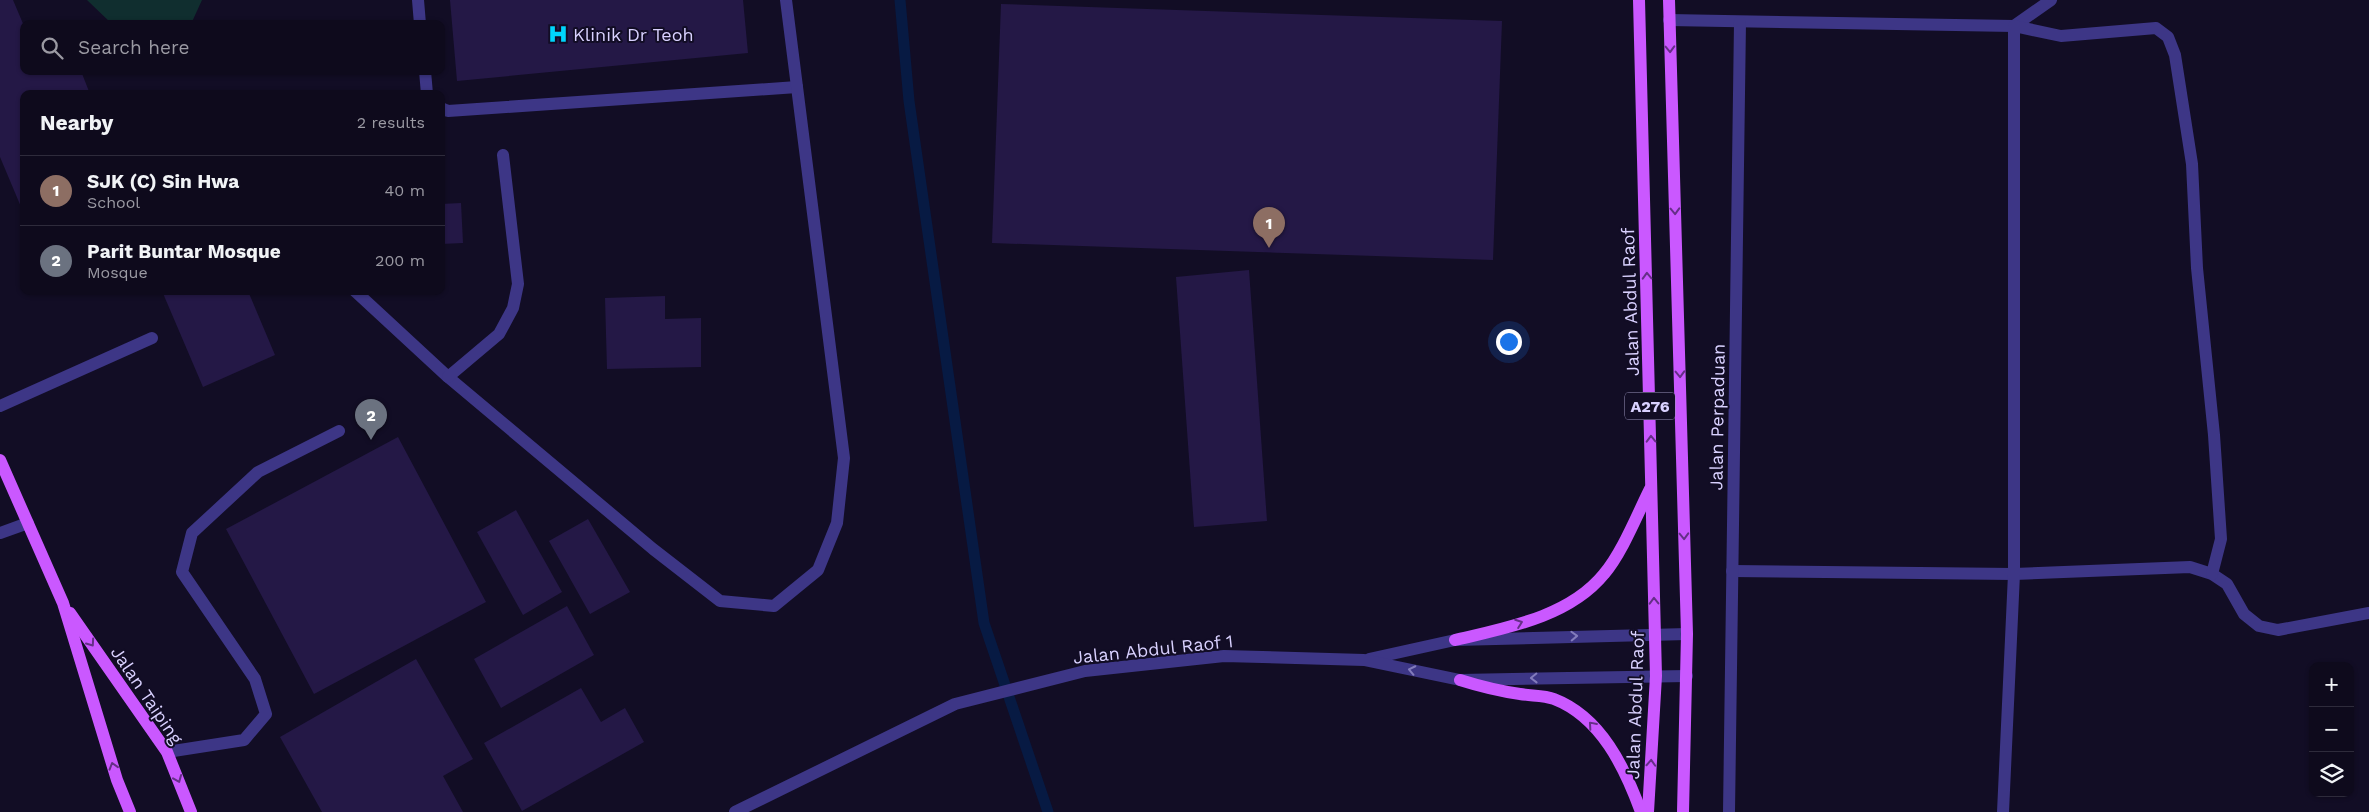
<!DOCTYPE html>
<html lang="en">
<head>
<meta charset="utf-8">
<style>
  :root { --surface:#0e0a1c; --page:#1c1829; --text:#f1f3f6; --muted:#9b9aa3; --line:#2e2b3b; --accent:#00d5fc }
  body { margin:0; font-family:"Work Sans",sans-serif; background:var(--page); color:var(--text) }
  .controls { position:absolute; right:15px; bottom:15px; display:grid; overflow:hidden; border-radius:10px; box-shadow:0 1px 4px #0004 }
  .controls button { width:45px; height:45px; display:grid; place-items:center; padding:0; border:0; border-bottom:1px solid var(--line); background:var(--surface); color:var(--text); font:25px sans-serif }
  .you { position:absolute; left:1508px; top:341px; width:18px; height:18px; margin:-12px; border:4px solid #fff; border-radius:50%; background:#1a73e8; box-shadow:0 0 0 8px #1a73e833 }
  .badge { display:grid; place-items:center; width:32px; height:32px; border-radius:50%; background:var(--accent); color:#fff; font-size:16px; font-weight:700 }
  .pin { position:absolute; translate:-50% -41px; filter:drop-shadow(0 1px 2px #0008) }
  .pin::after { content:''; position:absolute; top:26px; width:18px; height:15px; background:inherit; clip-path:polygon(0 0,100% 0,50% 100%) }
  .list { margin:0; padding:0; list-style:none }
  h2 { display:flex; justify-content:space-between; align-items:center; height:65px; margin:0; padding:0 20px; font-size:21px }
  h2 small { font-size:16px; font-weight:400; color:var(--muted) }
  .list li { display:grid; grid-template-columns:32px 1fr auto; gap:15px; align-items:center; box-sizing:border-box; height:70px; padding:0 20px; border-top:1px solid var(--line) }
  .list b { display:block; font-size:19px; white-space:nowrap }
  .list p { margin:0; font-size:16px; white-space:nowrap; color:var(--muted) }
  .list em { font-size:16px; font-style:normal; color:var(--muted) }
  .icon { flex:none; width:28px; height:28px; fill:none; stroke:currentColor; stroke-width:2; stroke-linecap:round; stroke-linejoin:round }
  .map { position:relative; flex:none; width:2369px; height:812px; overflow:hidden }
  .search { position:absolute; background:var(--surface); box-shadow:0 1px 4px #0004; left:20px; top:20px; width:425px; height:55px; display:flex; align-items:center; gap:12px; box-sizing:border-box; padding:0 18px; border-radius:10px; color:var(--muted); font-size:19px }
  .panel { position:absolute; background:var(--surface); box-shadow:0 1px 4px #0004; left:20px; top:90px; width:425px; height:205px; border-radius:10px }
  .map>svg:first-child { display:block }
</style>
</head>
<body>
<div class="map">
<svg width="2369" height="812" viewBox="0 0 2369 812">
  <rect width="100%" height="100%" fill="#120d25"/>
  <!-- green -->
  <path fill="#102e2f" d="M87 0H202L191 24H112Z"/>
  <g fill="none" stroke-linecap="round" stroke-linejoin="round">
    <!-- stream -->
    <path stroke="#071a43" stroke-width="11" d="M900 0 909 101 984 623 1048 812"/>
  </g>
  <!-- building -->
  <g fill="#241846">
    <path d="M0 0H13L24 26V71H81L90 94H24V214L0 157Z"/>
    <path d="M450 0H743L748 53 457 81Z"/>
    <path d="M1001 4 1502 21 1493 260 992 243Z"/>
    <path d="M461 203 463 243 441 244V204Z"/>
    <path d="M1249 270 1267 521 1194 527 1176 277Z"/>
    <path d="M162 291H248L275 355 203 387Z"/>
    <path d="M665 296V319L701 318V367L607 369 605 298Z"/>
    <path d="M398 437 486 602 314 694 226 529Z"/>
    <path d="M516 510 562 592 523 615 477 532Z"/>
    <path d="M588 519 630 592 590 614 549 541Z"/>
    <path d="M567 606 594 655 501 708 474 659Z"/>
    <path d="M416 659 473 759 443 776 463 812H322L280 737Z"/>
    <path d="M581 688 601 722 625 708 644 742 522 811 484 743Z"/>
  </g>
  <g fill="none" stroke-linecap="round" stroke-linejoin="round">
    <!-- minor -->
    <g stroke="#3d3686" stroke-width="12">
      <path d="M418 0 420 24"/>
      <path d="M1669 20 2014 26 2051 0"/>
      <path d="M425 71 427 94"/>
      <path d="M441 108 448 111 797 87"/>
      <path d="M355 291 448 377 653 549 720 601 774 606 818 570 837 523 844 458 786 0"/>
      <path d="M448 377 499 334 513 308 518 284 503 155"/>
      <path d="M0 406 152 338"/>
      <path d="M0 533 28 523"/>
      <path d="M1732 571 2014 574 2190 567 2212 574 2227 584 2244 614 2259 626 2278 630 2369 613"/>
      <path d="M1369 659 1455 640 1687 634"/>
      <path d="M167 752 244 740 266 714 255 679 182 572 192 533 258 472 339 431"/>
      <path d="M735 812 955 704 1085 671 1224 656 1364 660 1460 680 1687 676"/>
      <path d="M1729 812 1740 22"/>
      <path d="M2003 812 2014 574V26L2061 36 2156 28 2168 37 2175 55 2192 164 2197 268 2214 435 2221 539 2212 574"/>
    </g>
    <!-- major -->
    <g stroke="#ca58ff" stroke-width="12">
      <path d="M1639 0 1656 676 1648 812"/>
      <path d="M1669 0 1687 634 1683 812"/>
      <path d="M0 460 63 603 117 780 130 812"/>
      <path d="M70 613 167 752 191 812"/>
      <path d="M1455 640C1506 628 1569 617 1604 574 1622 553 1637 515 1650 489"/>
      <path d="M1460 680C1479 686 1499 691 1520 694 1531 696 1544 695 1554 699 1601 717 1625 768 1641 812"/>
    </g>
  </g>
  <!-- one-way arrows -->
  <defs><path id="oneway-chevron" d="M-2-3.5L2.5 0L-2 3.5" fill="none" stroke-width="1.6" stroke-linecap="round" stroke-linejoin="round" transform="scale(1.25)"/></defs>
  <g stroke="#652f87">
    <use href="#oneway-chevron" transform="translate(1670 49) rotate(88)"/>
    <use href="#oneway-chevron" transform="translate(1675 211) rotate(88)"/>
    <use href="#oneway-chevron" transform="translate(1647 276) rotate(-92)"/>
    <use href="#oneway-chevron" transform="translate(1680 374) rotate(88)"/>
    <use href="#oneway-chevron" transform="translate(1651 439) rotate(-91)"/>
    <use href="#oneway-chevron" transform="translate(1684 536) rotate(88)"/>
    <use href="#oneway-chevron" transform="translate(1654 601) rotate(-91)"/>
    <use href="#oneway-chevron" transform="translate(1519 623) rotate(-20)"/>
    <use href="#oneway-chevron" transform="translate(91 643) rotate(55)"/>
    <use href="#oneway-chevron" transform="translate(1592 725) rotate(-131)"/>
    <use href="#oneway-chevron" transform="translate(1651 763) rotate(-87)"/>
    <use href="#oneway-chevron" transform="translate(113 766) rotate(-107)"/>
    <use href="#oneway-chevron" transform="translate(178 779) rotate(68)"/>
  </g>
  <g stroke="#837cbc">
    <use href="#oneway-chevron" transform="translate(1574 636) rotate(-2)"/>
    <use href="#oneway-chevron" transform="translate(1412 670) rotate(-168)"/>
    <use href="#oneway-chevron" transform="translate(1534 678) rotate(179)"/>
  </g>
  <!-- icons -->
  <defs>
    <symbol id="hospital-bare" viewBox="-9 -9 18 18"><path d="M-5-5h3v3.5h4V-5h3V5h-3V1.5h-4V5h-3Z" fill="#00d5fc" stroke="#120d25" stroke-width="2.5" paint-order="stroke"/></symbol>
  </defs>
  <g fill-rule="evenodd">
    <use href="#hospital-bare" x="544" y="20" width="28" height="28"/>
  </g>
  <g text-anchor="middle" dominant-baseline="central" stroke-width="4" stroke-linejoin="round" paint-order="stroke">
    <!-- shield labels -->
    <rect fill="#120d25" stroke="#9d96be" stroke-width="1" x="1625" y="392.5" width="50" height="27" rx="4"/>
    <g font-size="16" font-weight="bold" fill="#d9d1ff">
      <text x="1650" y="406">A276</text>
    </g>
    <!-- poi labels -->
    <g font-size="18" fill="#d9d1ff" stroke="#120d25" text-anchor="start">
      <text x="573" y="34">Klinik Dr Teoh</text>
    </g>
    <!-- street labels -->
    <g font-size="18" fill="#d9d1ff" stroke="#120d25">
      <text transform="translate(1630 302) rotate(-92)">Jalan Abdul Raof</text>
      <text transform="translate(1717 417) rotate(-89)">Jalan Perpaduan</text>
      <text transform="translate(1153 649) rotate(-6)">Jalan Abdul Raof 1</text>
      <text transform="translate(147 695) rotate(56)">Jalan Taiping</text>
      <text transform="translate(1635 705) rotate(-88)">Jalan Abdul Raof</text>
    </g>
  </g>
</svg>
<div class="controls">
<button>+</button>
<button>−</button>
<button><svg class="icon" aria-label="layers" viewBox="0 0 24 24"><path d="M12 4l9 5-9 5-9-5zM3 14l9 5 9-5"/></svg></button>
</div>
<div class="you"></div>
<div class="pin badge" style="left:1269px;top:248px;background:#8d6e63">1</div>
<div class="pin badge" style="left:371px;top:440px;background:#6b7280">2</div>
<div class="search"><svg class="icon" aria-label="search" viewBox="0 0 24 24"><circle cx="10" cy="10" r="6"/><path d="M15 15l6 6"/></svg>Search here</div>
<section class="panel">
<h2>Nearby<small>2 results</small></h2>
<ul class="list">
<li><span class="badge" style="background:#8d6e63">1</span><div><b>SJK (C) Sin Hwa</b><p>School</p></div><em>40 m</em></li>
<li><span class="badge" style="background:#6b7280">2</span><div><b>Parit Buntar Mosque</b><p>Mosque</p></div><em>200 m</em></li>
</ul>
</section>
</div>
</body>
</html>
